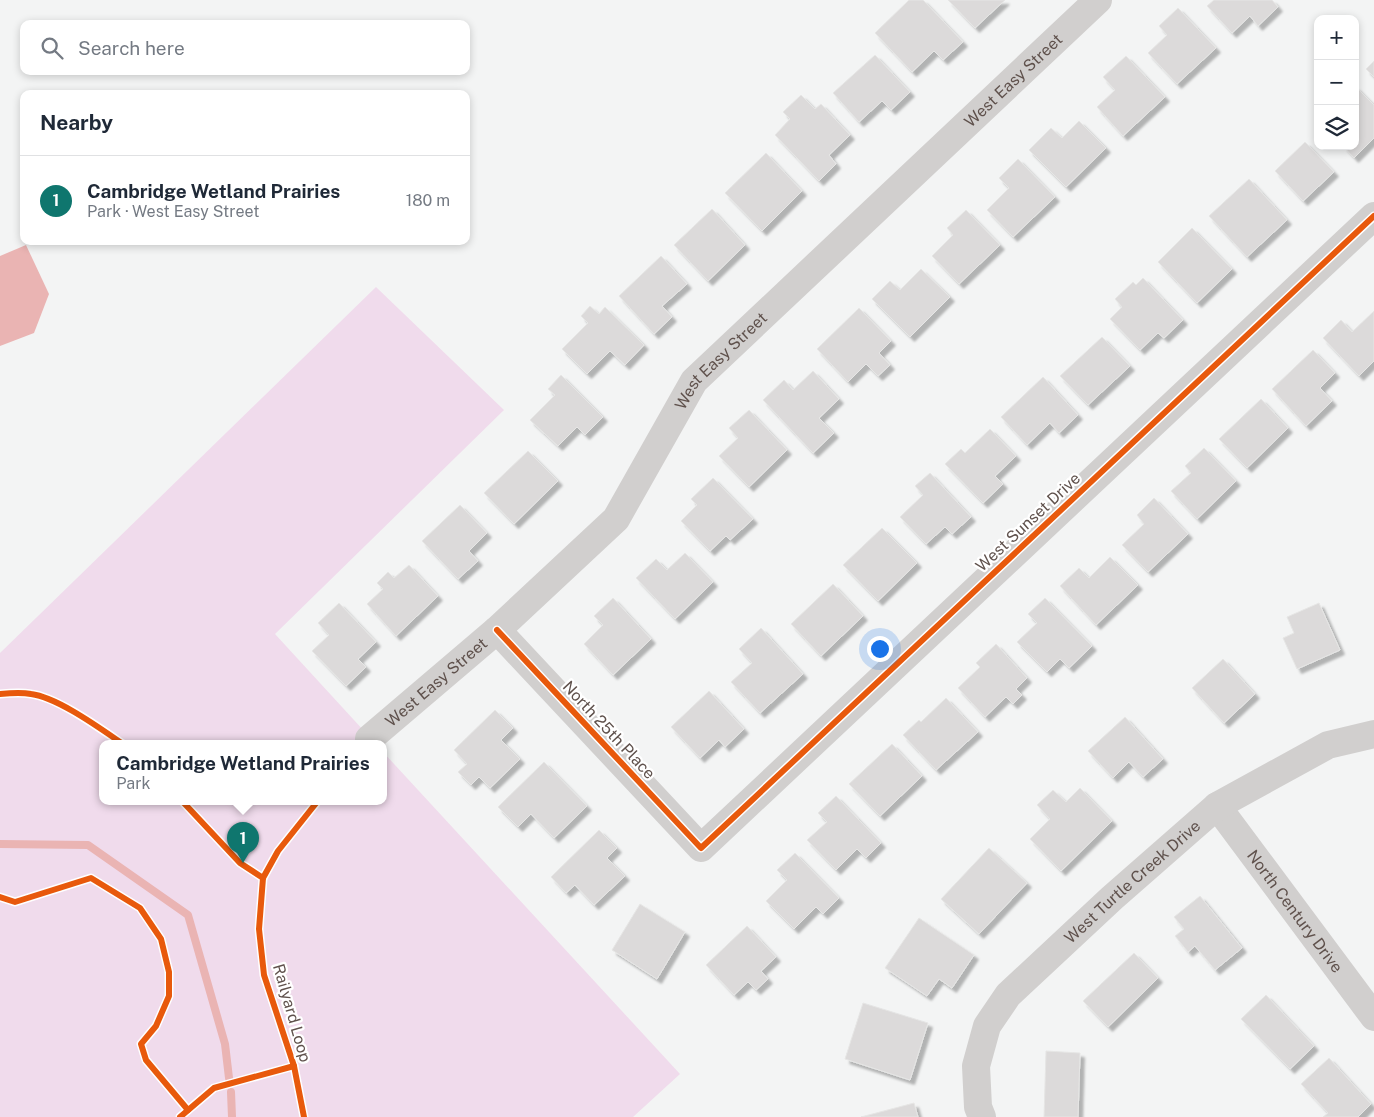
<!DOCTYPE html>
<html lang="en">
<head>
<meta charset="utf-8">
<style>
  :root { --surface:#fff; --page:#f6f6f7; --text:#1f2937; --muted:#747a83; --line:#e0e1e3; --accent:#0f766e }
  body { margin:0; font-family:"Public Sans",sans-serif; background:var(--page); color:var(--text) }
  .controls { position:absolute; right:15px; top:15px; display:grid; overflow:hidden; border-radius:10px; box-shadow:0 2px 8px #0003 }
  .controls button { width:45px; height:45px; display:grid; place-items:center; padding:0; border:0; border-bottom:1px solid var(--line); background:var(--surface); color:var(--text); font:25px sans-serif }
  .you { position:absolute; left:879px; top:648px; width:18px; height:18px; margin:-12px; border:4px solid #fff; border-radius:50%; background:#1a73e8; box-shadow:0 0 0 8px #1a73e833 }
  .badge { display:grid; place-items:center; width:32px; height:32px; border-radius:50%; background:var(--accent); color:#fff; font-size:16px; font-weight:700 }
  .pin { position:absolute; translate:-50% -41px; filter:drop-shadow(0 1px 2px #0008) }
  .pin::after { content:''; position:absolute; top:26px; width:18px; height:15px; background:inherit; clip-path:polygon(0 0,100% 0,50% 100%) }
  .popup { position:absolute; left:99px; top:740px; width:288px; height:65px; box-sizing:border-box; display:grid; place-content:center; border-radius:10px; background:var(--surface); filter:drop-shadow(0 1px 4px #0005); font-size:16px; white-space:nowrap; color:var(--muted) }
  .popup b { font-size:19px; color:var(--text) }
  .popup::after { content:''; position:absolute; left:50%; top:100%; margin-left:-10px; border:10px solid transparent; border-top-color:var(--surface) }
  .list { margin:0; padding:0; list-style:none }
  h2 { display:flex; justify-content:space-between; align-items:center; height:65px; margin:0; padding:0 20px; font-size:21px }
  h2 small { font-size:16px; font-weight:400; color:var(--muted) }
  .list li { display:grid; grid-template-columns:32px 1fr auto; gap:15px; align-items:center; box-sizing:border-box; height:90px; padding:0 20px; border-top:1px solid var(--line) }
  .list b { display:block; font-size:19px; white-space:nowrap }
  .list p { margin:0; font-size:16px; white-space:nowrap; color:var(--muted) }
  .list em { font-size:16px; font-style:normal; color:var(--muted) }
  .icon { flex:none; width:28px; height:28px; fill:none; stroke:currentColor; stroke-width:2; stroke-linecap:round; stroke-linejoin:round }
  .map { position:relative; flex:none; width:1374px; height:1117px; overflow:hidden }
  .search { position:absolute; background:var(--surface); box-shadow:0 2px 8px #0003; left:20px; top:20px; width:450px; height:55px; display:flex; align-items:center; gap:12px; box-sizing:border-box; padding:0 18px; border-radius:10px; color:var(--muted); font-size:19px }
  .panel { position:absolute; background:var(--surface); box-shadow:0 2px 8px #0003; left:20px; top:90px; width:450px; height:155px; border-radius:10px }
  .map>svg:first-child { display:block }
</style>
</head>
<body>
<div class="map">
<svg width="1374" height="1117" viewBox="0 0 1374 1117">
  <defs>
    <filter id="shadow"><feDropShadow dx="4.5" dy="4.5" stdDeviation="1" flood-color="#0004"/></filter>
  </defs>
  <rect width="100%" height="100%" fill="#f3f4f4"/>
  <!-- green -->
  <path fill="#f0dbec" d="M376 287 504 410 275 634 376 744H103V802H383V752L680 1074 633 1117H0V653Z"/>
  <!-- water -->
  <path fill="#eab4b3" d="M26 245 49 294 34 333 0 346V256Z"/>
  <g fill="none" stroke-linecap="round" stroke-linejoin="round">
    <!-- stream -->
    <g stroke="#eab4b3" stroke-width="8">
      <path d="M0 844 88 845 188 915 225 1044 229 1078"/>
      <path d="M231 1092 232 1117"/>
    </g>
  </g>
  <!-- building -->
  <g fill="#dcdada" stroke="#e6e6e5" filter="url(#shadow)">
    <path d="M909 0H923L963 42 943 60 934 51 912 72 875 33Z"/>
    <path d="M948 0H1005L975 28Z"/>
    <path d="M1214 0H1272L1278 7 1258 26 1250 16 1232 33 1207 6Z"/>
    <path d="M1178 8 1216 48 1177 84 1148 53 1167 35 1159 26Z"/>
    <path d="M875 55 910 92 891 110 882 101 859 122 833 93Z"/>
    <path d="M1126 56 1165 97 1123 136 1097 107 1115 90 1103 77Z"/>
    <path d="M1374 61V77L1366 69Z"/>
    <path d="M1355 86 1374 105V138L1354 158 1343 146H1355Z"/>
    <path d="M801 95 815 109 821 104 850 135 829 155 836 164 819 181 775 135 790 119 783 112Z"/>
    <path d="M1079 121 1106 148 1066 187 1029 150 1051 128 1062 138Z"/>
    <path d="M1305 142 1334 172 1303 201 1275 171Z"/>
    <path d="M766 153 802 191 762 231 725 193Z"/>
    <path d="M1018 159 1055 197 1013 237 987 210 1009 188 999 178Z"/>
    <path d="M1249 179 1287 220 1247 257 1209 216Z"/>
    <path d="M712 209 745 245 708 281 674 245Z"/>
    <path d="M966 210 1000 245 959 284 932 256 953 235 947 228Z"/>
    <path d="M1192 228 1232 269 1197 303 1158 262Z"/>
    <path d="M661 256 687 284 662 306 672 317 654 334 619 296Z"/>
    <path d="M921 269 950 297 910 337 872 299 890 281 900 290Z"/>
    <path d="M1143 278 1183 320 1164 338 1158 333 1140 350 1110 319 1122 307 1115 299 1133 282 1136 285Z"/>
    <path d="M590 306 599 314 605 307 644 345 625 365 610 351 587 374 562 349 588 323 581 316Z"/>
    <path d="M859 308 891 341 879 353 890 365 878 376 866 364 848 382 817 349Z"/>
    <path d="M1374 311V361L1359 376 1323 338 1341 320 1352 332Z"/>
    <path d="M1102 337 1130 366 1088 405 1060 376Z"/>
    <path d="M1313 350 1335 373 1320 388 1332 401 1306 426 1272 389Z"/>
    <path d="M813 371 839 399 819 418 834 433 813 453 763 400 784 380 793 390Z"/>
    <path d="M561 375 603 417 585 435 577 427 558 446 530 420 555 395 548 389Z"/>
    <path d="M1043 377 1078 415 1059 433 1050 423 1027 445 1001 417Z"/>
    <path d="M1261 399 1288 428 1247 468 1219 439Z"/>
    <path d="M749 410 787 450 749 487 719 456 738 438 729 428Z"/>
    <path d="M990 429 1016 456 995 476 1003 484 983 503 945 464 961 449 965 453Z"/>
    <path d="M1204 448 1236 481 1197 519 1171 491 1191 473 1185 466Z"/>
    <path d="M528 451 558 481 514 524 484 493Z"/>
    <path d="M930 473 971 517 952 534 945 527 926 544 900 517 923 495 915 486Z"/>
    <path d="M713 478 753 519 730 540 726 536 710 551 681 521 697 505 691 499Z"/>
    <path d="M1154 498 1188 534 1148 572 1122 545 1144 524 1137 515Z"/>
    <path d="M460 505 487 533 469 551 478 561 458 579 422 541Z"/>
    <path d="M882 528 917 563 878 601 843 565Z"/>
    <path d="M685 553 713 582 675 619 636 578 656 559 667 570Z"/>
    <path d="M1110 557 1138 585 1096 625 1060 586 1079 568 1089 578Z"/>
    <path d="M409 565 438 596 396 636 367 604 383 589 377 583 388 572 394 578Z"/>
    <path d="M833 584 863 616 821 656 791 624Z"/>
    <path d="M613 598 651 639 613 675 584 644 603 625 594 616Z"/>
    <path d="M1045 598 1092 646 1069 668 1060 659 1047 672 1017 642 1037 623 1028 614Z"/>
    <path d="M339 603 376 642 358 659 366 667 346 686 312 651 329 635 318 623Z"/>
    <path d="M1319 603 1340 650 1297 669 1283 638 1294 633 1287 617Z"/>
    <path d="M761 628 803 674 760 713 731 682 752 663 739 649Z"/>
    <path d="M996 644 1027 678 1016 689 1022 695 1013 704 1006 697 985 717 958 688 980 667 976 663Z"/>
    <path d="M1223 659 1255 694 1224 723 1192 688Z"/>
    <path d="M709 691 744 729 725 747 719 740 700 758 671 727Z"/>
    <path d="M946 698 978 732 936 770 903 735 919 720 921 722Z"/>
    <path d="M495 710 513 728 501 740 520 759 490 788 479 777 471 785 458 772 467 764 454 750Z"/>
    <path d="M1125 717 1163 759 1143 777 1129 762 1113 778 1088 751Z"/>
    <path d="M892 744 922 776 880 816 849 784Z"/>
    <path d="M544 762 587 806 554 838 531 814 518 827 498 807Z"/>
    <path d="M1080 788 1112 821 1061 871 1030 839 1050 819 1037 805 1053 790 1066 802Z"/>
    <path d="M836 796 881 843 866 858 857 849 836 870 807 840 827 822 818 813Z"/>
    <path d="M599 830 617 848 607 858 625 876 594 905 575 885 566 893 551 877Z"/>
    <path d="M989 848 1027 883 979 934 941 899Z"/>
    <path d="M795 853 839 898 823 914 816 907 794 929 766 901 787 880 777 870Z"/>
    <path d="M1200 896 1242 948 1215 970 1195 946 1188 952 1175 936 1184 929 1174 917Z"/>
    <path d="M640 904 685 932 657 979 612 950Z"/>
    <path d="M919 918 974 955 952 988 939 979 927 996 885 968Z"/>
    <path d="M747 926 776 957 761 971 768 979 756 990 748 982 734 995 706 965Z"/>
    <path d="M1134 953 1158 978 1108 1027 1083 1001Z"/>
    <path d="M1266 995 1314 1046 1290 1069 1241 1019Z"/>
    <path d="M863 1003 928 1023 910 1080 845 1059Z"/>
    <path d="M1046 1051 1080 1053 1078 1117H1044Z"/>
    <path d="M1329 1058 1371 1104 1358 1117H1323L1328 1113 1301 1084Z"/>
    <path d="M914 1103 918 1117H861Z"/>
  </g>
  <g fill="none" stroke-linecap="round" stroke-linejoin="round">
    <!-- minor -->
    <g stroke="#d1cfce" stroke-width="28">
      <path d="M497 630 701 848 1374 216"/>
      <path id="s1" d="M369 739 497 630 616 519 694 381 1098 0"/>
      <path id="s2" d="M1217 806 1374 1017"/>
      <path id="s3" d="M982 1117 978 1107 976 1066 987 1026 1008 995 1112 898 1217 806 1328 745 1374 734"/>
    </g>
    <defs>
      <g id="cycleway">
        <path d="M497 630 701 848 1374 216"/>
        <path d="M0 694C10 693 21 692 31 694 57 697 101 729 123 744"/>
        <path d="M183 802 240 863 263 878 259 929 264 975 294 1066 304 1117"/>
        <path d="M263 878 278 851 317 802"/>
        <path d="M0 897 15 902 91 878 140 908 161 939 169 972V996L156 1026 141 1044 146 1060 188 1110"/>
        <path d="M180 1117 214 1088 294 1066"/>
      </g>
    </defs>
    <!-- cycleway casing -->
    <use href="#cycleway" stroke="#fff" stroke-width="9"/>
    <!-- cycleway -->
    <use href="#cycleway" stroke="#e8590c" stroke-width="6"/>
  </g>
  <g text-anchor="middle" dominant-baseline="central" stroke-width="4.5" stroke-linejoin="round" paint-order="stroke">
    <!-- street labels -->
    <g font-size="16" fill="#5f514c" stroke="#fff">
      <text stroke="none"><textPath href="#s1" startOffset="928">West Easy Street</textPath></text>
      <text stroke="none"><textPath href="#s1" startOffset="522">West Easy Street</textPath></text>
      <text transform="translate(1028 522) rotate(-43)">West Sunset Drive</text>
      <text stroke="none"><textPath href="#s1" startOffset="88">West Easy Street</textPath></text>
      <text transform="translate(609 730) rotate(47)">North 25th Place</text>
      <text stroke="none"><textPath href="#s3" startOffset="299">West Turtle Creek Drive</textPath></text>
      <text stroke="none"><textPath href="#s2" startOffset="131">North Century Drive</textPath></text>
      <text transform="translate(292 1013) rotate(74)">Railyard Loop</text>
    </g>
  </g>
</svg>
<div class="controls">
<button>+</button>
<button>−</button>
<button><svg class="icon" aria-label="layers" viewBox="0 0 24 24"><path d="M12 4l9 5-9 5-9-5zM3 14l9 5 9-5"/></svg></button>
</div>
<div class="you"></div>
<div class="pin badge" style="left:243px;top:863px">1</div>
<div class="popup"><b>Cambridge Wetland Prairies</b>Park</div>
<div class="search"><svg class="icon" aria-label="search" viewBox="0 0 24 24"><circle cx="10" cy="10" r="6"/><path d="M15 15l6 6"/></svg>Search here</div>
<section class="panel">
<h2>Nearby<small></small></h2>
<ul class="list">
<li><span class="badge">1</span><div><b>Cambridge Wetland Prairies</b><p>Park · West Easy Street</p></div><em>180 m</em></li>
</ul>
</section>
</div>
</body>
</html>
